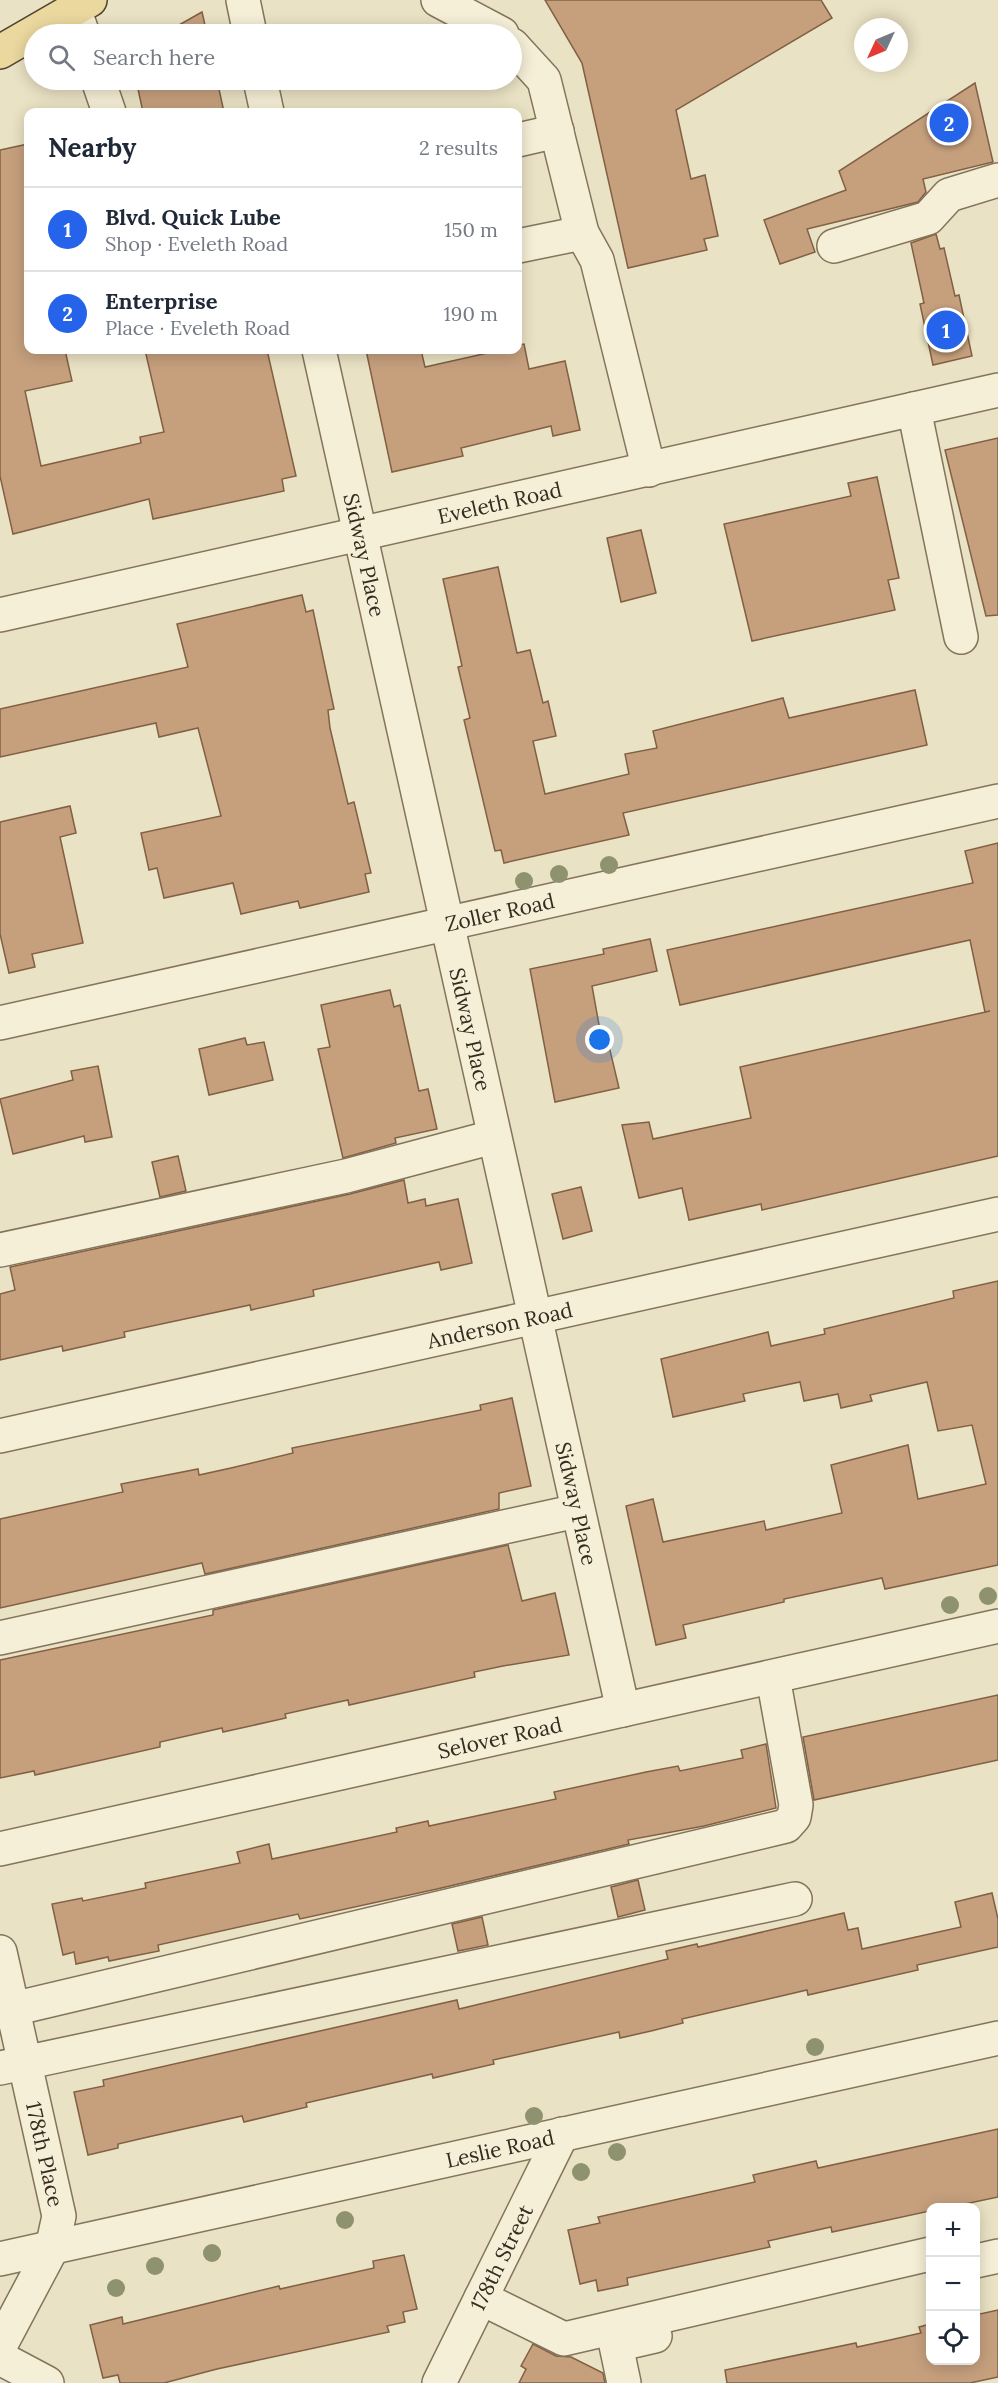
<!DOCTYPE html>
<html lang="en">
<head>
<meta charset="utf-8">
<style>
  :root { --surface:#fff; --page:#f2f2f3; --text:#1f2937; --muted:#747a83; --line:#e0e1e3; --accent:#2563eb }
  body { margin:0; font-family:Lora,serif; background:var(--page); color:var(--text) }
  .controls { position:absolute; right:18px; bottom:18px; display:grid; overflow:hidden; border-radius:12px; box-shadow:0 3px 15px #0003 }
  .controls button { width:54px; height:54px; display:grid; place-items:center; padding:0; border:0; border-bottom:2px solid var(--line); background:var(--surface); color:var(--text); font:30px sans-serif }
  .compass { position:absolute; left:854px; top:18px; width:54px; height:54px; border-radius:50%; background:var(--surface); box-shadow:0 3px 15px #0003; rotate:226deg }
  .you { position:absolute; left:600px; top:1040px; width:21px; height:21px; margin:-15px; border:4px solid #fff; border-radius:50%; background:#1a73e8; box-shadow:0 0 0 9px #1a73e833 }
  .badge { display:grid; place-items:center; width:39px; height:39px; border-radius:50%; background:var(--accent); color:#fff; font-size:20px; font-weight:700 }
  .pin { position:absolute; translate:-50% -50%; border:3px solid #fff; box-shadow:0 2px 6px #0006 }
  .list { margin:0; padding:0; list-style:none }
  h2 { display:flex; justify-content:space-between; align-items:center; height:78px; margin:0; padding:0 24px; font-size:26px }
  h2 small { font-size:20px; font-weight:400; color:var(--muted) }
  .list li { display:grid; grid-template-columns:39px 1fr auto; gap:18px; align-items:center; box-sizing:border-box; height:84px; padding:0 24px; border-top:2px solid var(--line) }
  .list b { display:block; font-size:22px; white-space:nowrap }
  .list p { margin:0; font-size:20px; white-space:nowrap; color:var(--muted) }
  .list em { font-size:20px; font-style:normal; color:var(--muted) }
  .icon { flex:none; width:33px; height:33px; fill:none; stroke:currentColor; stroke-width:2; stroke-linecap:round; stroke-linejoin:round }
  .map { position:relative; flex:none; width:998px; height:2383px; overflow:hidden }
  .search { position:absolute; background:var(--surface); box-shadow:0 3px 15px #0003; left:24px; top:24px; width:498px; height:66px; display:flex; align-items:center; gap:15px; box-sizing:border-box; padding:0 21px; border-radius:33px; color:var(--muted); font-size:22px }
  .panel { position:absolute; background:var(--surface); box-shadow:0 3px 15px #0003; left:24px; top:108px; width:498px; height:246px; border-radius:12px }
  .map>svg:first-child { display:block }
</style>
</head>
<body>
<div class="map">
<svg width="998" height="2383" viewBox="0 0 998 2383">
  <rect width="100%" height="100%" fill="#eae2c4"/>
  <!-- building -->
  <g fill="#c6a07d" stroke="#816044" stroke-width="1.5">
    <path d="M545 0H821L832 18 676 110 691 179 705 175 718 236 704 239 707 250 628 268 582 63Z"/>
    <path d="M202 12 207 34H163Z"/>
    <path d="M136 80H217L224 112H143Z"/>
    <path d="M975 83 993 162 923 179 926 192 918 202 807 229 815 252 780 264 764 220 846 190 839 171Z"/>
    <path d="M28 144V350H65L72 381 25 391 41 466 141 443 140 437 164 432 145 350H267L296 476 282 479 284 491 153 519 149 499 13 534 0 476V150Z"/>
    <path d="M936 234 940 249 944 248 955 296 959 295 972 356 933 365 920 304 924 303 911 243Z"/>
    <path d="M524 344 529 369 565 361 580 430 553 436 551 426 461 448 463 456 392 472 366 350H421L425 367 501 350H518V345Z"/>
    <path d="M998 438V615L986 616 945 450Z"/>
    <path d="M877 477 899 578 888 580 895 610 752 641 724 524 851 496 848 483Z"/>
    <path d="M641 530 656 593 621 602 607 538Z"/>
    <path d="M498 567 517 653 530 650 543 703 548 701 556 736 533 741 545 794 629 774 625 754 657 748 653 731 783 698 789 718 915 690 927 745 623 813 629 835 504 863 501 850 495 851 464 720 470 718 458 667 462 666 443 579Z"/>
    <path d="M302 595 306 612 313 610 334 709 328 710 330 728 348 804 354 802 371 873 365 874 369 892 300 908 298 901 241 914 233 883 164 898 157 868 149 870 141 833 221 816 198 728 159 737 156 723 0 757V709L188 667 177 624Z"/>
    <path d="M70 806 76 833 60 837 83 943 32 954 35 967 9 973 0 934V822Z"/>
    <path d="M998 843V1156L762 1210 761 1204 689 1220 682 1188 639 1198 622 1125 649 1122 653 1139 751 1118 740 1067 990 1011 985 1012 970 940 680 1005 667 950 973 883 965 851Z"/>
    <path d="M650 939 657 971 592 986 603 1047 609 1046 619 1088 555 1102 530 969 604 954 603 949Z"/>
    <path d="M390 990 394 1007 400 1005 419 1091 428 1089 437 1129 395 1138 396 1143 343 1158 318 1049 330 1047 321 1005Z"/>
    <path d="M245 1038 247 1045 264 1042 273 1080 209 1095 199 1049Z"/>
    <path d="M98 1066 112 1137 85 1142 84 1136 13 1154 0 1099 73 1080 71 1071Z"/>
    <path d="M178 1156 186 1191 160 1197 152 1162Z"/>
    <path d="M404 1180 408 1203 425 1199 426 1206 458 1199 472 1263 441 1270 439 1262 313 1290 314 1296 251 1310 250 1305 124 1332 125 1337 63 1351 62 1346 0 1360V1294L15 1290 10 1267 350 1194Z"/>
    <path d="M581 1187 592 1231 563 1239 552 1194Z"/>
    <path d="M998 1281V1565L885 1589 882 1578 784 1599V1602L683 1625 686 1638 656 1645 626 1506 653 1499 663 1542 764 1521 766 1530 842 1513 831 1465 908 1445 918 1499 986 1484 972 1425 938 1431 927 1382 870 1395 872 1401 841 1408 838 1394 804 1401 800 1382 743 1394 745 1401 673 1417 661 1359 768 1332 771 1346 825 1334 824 1329 954 1298 953 1291Z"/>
    <path d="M512 1398 531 1486 499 1493V1509L205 1574 202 1563 0 1608V1519L123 1492 121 1484 198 1469 199 1475 231 1468 293 1453 292 1448 481 1410 480 1405Z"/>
    <path d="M508 1545 522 1601 555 1593 569 1655 503 1666 474 1672 475 1677 349 1705 348 1700 316 1707 285 1714 286 1718 223 1732 222 1728 160 1742V1747L35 1775 34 1771 0 1778V1660L213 1615V1610Z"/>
    <path d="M998 1695V1760L814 1800 803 1737Z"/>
    <path d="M766 1744 776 1808 704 1826 628 1840 629 1844 437 1889 300 1919 298 1914 158 1945 159 1951 109 1961 108 1957 76 1964 74 1952 63 1955 52 1904 82 1898 83 1901 146 1888 145 1883 240 1863 237 1852 269 1844 272 1859 397 1832 396 1828 428 1821 429 1826 556 1799 554 1792 646 1772 678 1766 680 1771 743 1758 741 1750Z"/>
    <path d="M638 1880 645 1910 618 1917 611 1887Z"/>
    <path d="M992 1893 998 1919V1947L917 1965 918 1970 808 1995 807 1990 682 2019 683 2023 651 2031 620 2038 619 2032 493 2060 494 2064 433 2078 432 2074 306 2103 307 2107 244 2122 242 2116 148 2137 118 2144V2148L88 2155 74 2092 104 2086 103 2080 457 2000 459 2009 668 1959 666 1951 697 1944 698 1947 844 1913 848 1930 858 1928 862 1949 961 1927 955 1902Z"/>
    <path d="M482 1917 488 1945 458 1951 452 1924Z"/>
    <path d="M998 2129V2197L946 2208H930V2211L832 2232 831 2227 768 2241 770 2247 627 2278 628 2285 598 2291 596 2280 580 2284 568 2230 600 2223 598 2217 755 2182 753 2175 816 2161 818 2168Z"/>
    <path d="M404 2255 417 2309 403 2312 405 2322 387 2326 389 2332 217 2369 164 2383H120L118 2375 103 2378 90 2325 122 2317 123 2324 279 2286 280 2289 374 2268 373 2261Z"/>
    <path d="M998 2310V2377L970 2383H727L725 2370 856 2343 857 2347 890 2340 921 2333 919 2327 930 2324V2361H975V2315Z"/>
    <path d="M533 2344 556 2356 571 2357 603 2373 605 2383H519L526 2369 521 2366Z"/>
  </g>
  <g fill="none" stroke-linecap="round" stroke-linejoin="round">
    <defs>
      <g id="minor">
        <path d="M243 0 250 34"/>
        <path d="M438 0 502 34"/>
        <path d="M74 9 83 34"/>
        <path d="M512 45 544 80 582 233 597 260 649 470"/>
        <path d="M98 80 109 112"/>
        <path d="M260 80 267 112"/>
        <path d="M518 140 557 131"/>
        <path d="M518 246 582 233"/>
        <path d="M834 246 928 218 949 195 998 180"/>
        <path id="s1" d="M319 350 623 1710"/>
        <path d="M914 409 961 637"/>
        <path id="s2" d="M0 615 998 390"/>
        <path id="s3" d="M0 1023 998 801"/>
        <path d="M0 1250 346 1176 493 1137"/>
        <path id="s4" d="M0 1436 998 1214"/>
        <path d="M0 1638 577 1511"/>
        <path id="s5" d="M0 1849 998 1626"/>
        <path id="s6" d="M0 1952 59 2216 52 2248 0 2346"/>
        <path d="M0 2012 786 1826 794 1817 796 1805 773 1677"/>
        <path d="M0 2068 795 1899"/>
        <path id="s7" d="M0 2259 998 2038"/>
        <path d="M976 2261 998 2256"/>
        <path d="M481 2298 564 2339 930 2254"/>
        <path d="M0 2358 47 2383"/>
        <path id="s8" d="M439 2383 562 2134"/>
        <path d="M624 2383 616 2345 655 2336"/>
      </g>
      <path id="major" d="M0 52 90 0"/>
    </defs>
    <!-- minor casing -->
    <use href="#minor" stroke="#84745c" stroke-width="36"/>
    <!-- major casing -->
    <use href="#major" stroke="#524230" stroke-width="36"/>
    <!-- minor -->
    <use href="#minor" stroke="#f6efd7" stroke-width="33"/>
    <!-- major -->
    <use href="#major" stroke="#ebd89f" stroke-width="33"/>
  </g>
  <!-- trees -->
  <g fill="#8e926e">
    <circle cx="609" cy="865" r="9"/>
    <circle cx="559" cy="874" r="9"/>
    <circle cx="524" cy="881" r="9"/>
    <circle cx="988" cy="1596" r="9"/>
    <circle cx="950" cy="1605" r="9"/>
    <circle cx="815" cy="2047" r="9"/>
    <circle cx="534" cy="2116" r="9"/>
    <circle cx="617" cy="2152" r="9"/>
    <circle cx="581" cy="2172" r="9"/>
    <circle cx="345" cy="2220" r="9"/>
    <circle cx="212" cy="2253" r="9"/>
    <circle cx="155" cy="2266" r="9"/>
    <circle cx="116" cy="2288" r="9"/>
  </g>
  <g text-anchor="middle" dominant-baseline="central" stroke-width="6" stroke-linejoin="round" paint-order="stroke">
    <!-- street labels -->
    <g font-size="21" fill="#352b1f" stroke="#f3ecd3">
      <text stroke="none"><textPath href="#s2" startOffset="512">Eveleth Road</textPath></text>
      <text stroke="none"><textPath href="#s1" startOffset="210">Sidway Place</textPath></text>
      <text stroke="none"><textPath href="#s3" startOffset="512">Zoller Road</textPath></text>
      <text stroke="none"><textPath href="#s1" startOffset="696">Sidway Place</textPath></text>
      <text stroke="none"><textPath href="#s4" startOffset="512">Anderson Road</textPath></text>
      <text stroke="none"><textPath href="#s1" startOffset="1182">Sidway Place</textPath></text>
      <text stroke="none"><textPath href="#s5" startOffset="512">Selover Road</textPath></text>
      <text stroke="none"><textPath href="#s7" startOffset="512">Leslie Road</textPath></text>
      <text stroke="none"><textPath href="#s6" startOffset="207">178th Place</textPath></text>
      <text stroke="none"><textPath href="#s8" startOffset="140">178th Street</textPath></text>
    </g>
  </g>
</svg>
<div class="controls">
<button>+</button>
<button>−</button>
<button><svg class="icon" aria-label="locate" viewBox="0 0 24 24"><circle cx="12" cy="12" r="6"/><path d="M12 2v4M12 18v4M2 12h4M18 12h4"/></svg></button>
</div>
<svg class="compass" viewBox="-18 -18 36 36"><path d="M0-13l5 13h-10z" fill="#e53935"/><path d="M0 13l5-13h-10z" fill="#747a83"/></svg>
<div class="you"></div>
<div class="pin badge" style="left:946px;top:330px">1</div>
<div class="pin badge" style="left:949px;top:123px">2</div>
<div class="search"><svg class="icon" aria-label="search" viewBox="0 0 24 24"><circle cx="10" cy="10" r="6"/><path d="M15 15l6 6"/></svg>Search here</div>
<section class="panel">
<h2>Nearby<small>2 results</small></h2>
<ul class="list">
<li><span class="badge">1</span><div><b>Blvd. Quick Lube</b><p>Shop · Eveleth Road</p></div><em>150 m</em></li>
<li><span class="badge">2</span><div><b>Enterprise</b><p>Place · Eveleth Road</p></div><em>190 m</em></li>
</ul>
</section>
</div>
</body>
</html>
